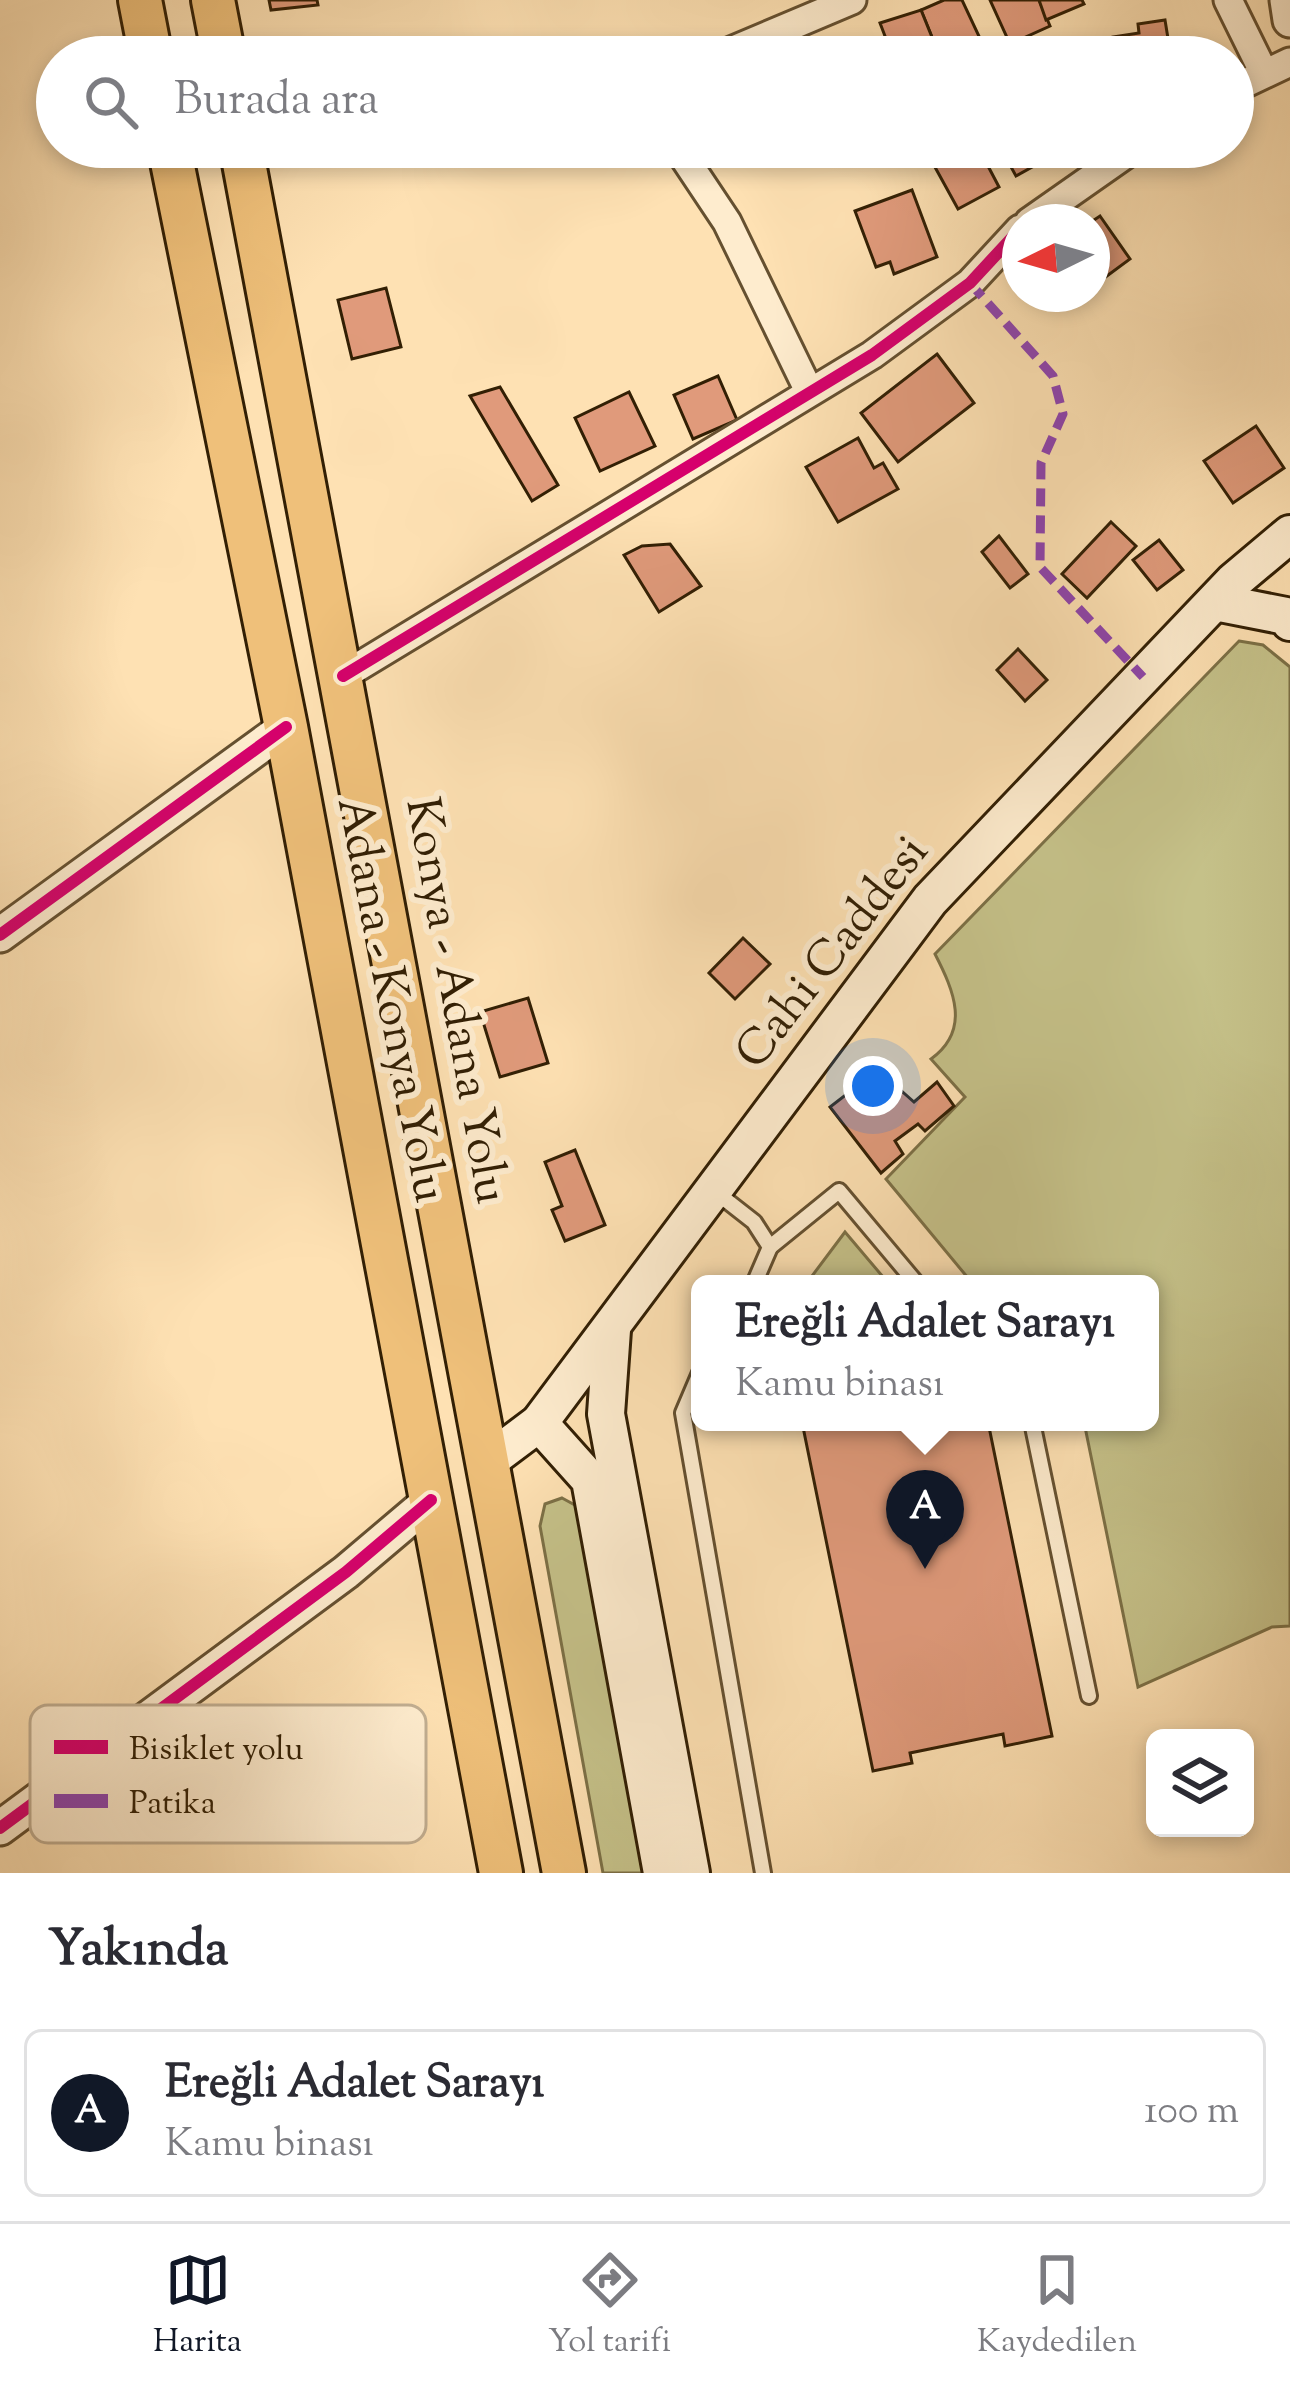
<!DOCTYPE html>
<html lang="tr">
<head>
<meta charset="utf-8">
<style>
  :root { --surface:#fff; --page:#f7f7f7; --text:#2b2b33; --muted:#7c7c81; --line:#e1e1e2; --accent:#111827 }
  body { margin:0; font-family:"Sorts Mill Goudy",serif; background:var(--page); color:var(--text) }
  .controls { position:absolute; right:36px; bottom:36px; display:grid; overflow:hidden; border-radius:18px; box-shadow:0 6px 18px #0003 }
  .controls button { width:108px; height:108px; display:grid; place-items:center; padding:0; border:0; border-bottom:3px solid var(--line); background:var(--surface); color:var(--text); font:60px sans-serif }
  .compass { position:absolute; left:1002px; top:204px; width:108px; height:108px; border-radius:50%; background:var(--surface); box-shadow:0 6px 18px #0003; rotate:265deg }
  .you { position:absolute; left:873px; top:1086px; width:42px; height:42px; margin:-30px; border:9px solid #fff; border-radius:50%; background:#1a73e8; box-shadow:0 0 0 18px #1a73e833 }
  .badge { display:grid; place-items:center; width:78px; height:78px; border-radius:50%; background:var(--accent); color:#fff; font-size:39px; font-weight:700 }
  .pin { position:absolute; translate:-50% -99px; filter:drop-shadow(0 3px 6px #0008) }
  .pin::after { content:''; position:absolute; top:63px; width:42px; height:36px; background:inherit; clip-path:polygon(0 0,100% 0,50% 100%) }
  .popup { position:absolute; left:691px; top:1275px; width:468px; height:156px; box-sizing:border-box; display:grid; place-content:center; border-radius:18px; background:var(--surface); filter:drop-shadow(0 3px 9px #0005); font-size:39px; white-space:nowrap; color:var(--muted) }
  .popup b { font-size:45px; color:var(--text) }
  .popup::after { content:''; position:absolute; left:50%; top:100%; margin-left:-24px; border:24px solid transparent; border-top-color:var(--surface) }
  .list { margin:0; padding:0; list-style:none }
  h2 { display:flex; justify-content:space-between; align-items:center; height:156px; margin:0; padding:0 48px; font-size:51px }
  h2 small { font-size:39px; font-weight:400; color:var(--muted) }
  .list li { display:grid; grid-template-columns:78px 1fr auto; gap:36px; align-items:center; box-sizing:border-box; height:168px; margin:0 24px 24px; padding:0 24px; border:3px solid var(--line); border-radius:18px }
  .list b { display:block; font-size:45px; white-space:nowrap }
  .list p { margin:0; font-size:39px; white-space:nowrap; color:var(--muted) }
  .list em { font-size:39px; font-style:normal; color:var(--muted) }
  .icon { flex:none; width:66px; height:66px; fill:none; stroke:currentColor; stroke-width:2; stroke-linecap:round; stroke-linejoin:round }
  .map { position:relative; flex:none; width:1290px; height:1873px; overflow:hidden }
  .search { position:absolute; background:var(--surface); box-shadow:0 6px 18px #0003; left:36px; right:36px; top:36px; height:132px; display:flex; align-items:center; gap:30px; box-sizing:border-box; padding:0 42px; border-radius:66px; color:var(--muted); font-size:45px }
  .sheet { height:348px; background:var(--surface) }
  nav { display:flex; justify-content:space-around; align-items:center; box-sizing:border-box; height:168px; border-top:3px solid var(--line); background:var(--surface); font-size:33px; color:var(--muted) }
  nav a { display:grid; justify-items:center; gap:6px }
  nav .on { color:var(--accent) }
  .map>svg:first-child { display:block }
</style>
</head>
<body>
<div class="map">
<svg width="1290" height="1873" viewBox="0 0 1290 1873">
  <rect width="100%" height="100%" fill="#fee1b3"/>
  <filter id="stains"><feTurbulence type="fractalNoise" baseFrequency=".00167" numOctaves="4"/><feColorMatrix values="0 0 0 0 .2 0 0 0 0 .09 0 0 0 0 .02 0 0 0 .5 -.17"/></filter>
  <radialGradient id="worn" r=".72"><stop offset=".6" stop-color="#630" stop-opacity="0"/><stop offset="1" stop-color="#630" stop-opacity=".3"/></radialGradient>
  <!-- green -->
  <g fill="#c5c189" stroke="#7c7046" stroke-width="3">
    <path d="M1239 641 1263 645 1290 667V1626L1272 1627 1138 1687 1084 1422H1150V1284H973L886 1179 965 1097 931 1059C971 1030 954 991 935 954Z"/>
    <path d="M845 1232 889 1284H806Z"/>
    <path d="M562 1498 584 1510 647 1873H603L540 1526 545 1504Z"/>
  </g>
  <!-- building -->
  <g fill="#e09a7b" stroke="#321f04" stroke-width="3">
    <path d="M269 0H317L318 5 271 10Z"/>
    <path d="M944 0H962L985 49 969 57H940L921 10Z"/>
    <path d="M990 0H1039L1050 26 1010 44Z"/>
    <path d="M1039 0H1082L1084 4 1046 20Z"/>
    <path d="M921 10 940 57H893L880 23Z"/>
    <path d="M1165 20 1171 57H1116L1113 37 1139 33 1138 24Z"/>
    <path d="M950 147H978L999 187 958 209 930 158Z"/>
    <path d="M989 147H1047L1052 156 1016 176 1000 147 992 152Z"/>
    <path d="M912 190 937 257 894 274 890 262 876 267 855 211Z"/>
    <path d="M1100 216 1130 259 1092 287 1091 222Z"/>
    <path d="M386 288 401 347 352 359 338 300Z"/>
    <path d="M937 354 974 403 898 462 861 413Z"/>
    <path d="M718 376 737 420 693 439 674 395Z"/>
    <path d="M500 387 558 485 532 501 470 396Z"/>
    <path d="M629 392 655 446 600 471 575 418Z"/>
    <path d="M1256 426 1284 468 1233 503 1204 461Z"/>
    <path d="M858 438 874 468 883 463 898 489 838 522 806 467Z"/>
    <path d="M1111 522 1136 546 1087 598 1062 574Z"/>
    <path d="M999 536 1028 574 1010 588 982 552Z"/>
    <path d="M1159 540 1183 570 1157 590 1133 560Z"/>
    <path d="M670 544 701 586 659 612 624 555 642 546Z"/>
    <path d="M1018 649 1047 680 1025 701 997 670Z"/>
    <path d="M743 938 770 964 735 999 709 973Z"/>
    <path d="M528 998 548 1063 500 1077 480 1012Z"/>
    <path d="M878 1070 914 1102 937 1082 954 1106 925 1131 918 1124 895 1141 903 1154 881 1173 830 1107Z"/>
    <path d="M575 1150 605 1225 565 1241 552 1210 562 1206 545 1162Z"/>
    <path d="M802 1422H988L1052 1736 1005 1746 1003 1734 910 1753 912 1763 873 1771Z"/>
  </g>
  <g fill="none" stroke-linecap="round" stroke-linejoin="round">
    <defs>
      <g id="service">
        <path d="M717 1193 754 1222 770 1247 754 1284"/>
        <path d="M770 1247 839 1191 917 1284"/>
        <path d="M700 1373 683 1413 763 1873"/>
        <path d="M1032 1422 1089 1696"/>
      </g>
      <g id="minor">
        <path d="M1228 0 1263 71"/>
        <path d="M717 57 852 0"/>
        <path d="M1233 89 1290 62"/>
        <path d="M677 147 727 222 809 391"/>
        <path d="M1029 222 1136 147"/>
        <path d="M343 676 872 355 970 283 1020 229"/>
      </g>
      <g id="tertiary">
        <path d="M1287 0 1290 20"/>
        <path d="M0 935 286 727"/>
        <path d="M0 1828 346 1572 431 1500"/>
      </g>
      <g id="secondary">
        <path d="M1215 602 1286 616 1290 622"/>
        <path d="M612 1330 606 1414 691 1873"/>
        <path d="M539 1423 590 1480 662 1873"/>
        <path d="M487 1462 539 1423 930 900 1234 581 1290 534"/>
      </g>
      <g id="trunk">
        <path d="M140 0 151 57"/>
        <path d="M213 0 224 57"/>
        <path d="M169 147 286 727 501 1873"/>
        <path d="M241 147 564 1873"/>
      </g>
    </defs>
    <!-- service casing -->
    <use href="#service" stroke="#655030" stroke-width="20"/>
    <!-- minor casing -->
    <use href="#minor" stroke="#655030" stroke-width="33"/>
    <!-- tertiary casing -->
    <use href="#tertiary" stroke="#655030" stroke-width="39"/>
    <!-- secondary casing -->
    <use href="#secondary" stroke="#321f04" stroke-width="42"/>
    <!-- trunk casing -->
    <use href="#trunk" stroke="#321f04" stroke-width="48"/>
    <!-- service -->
    <use href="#service" stroke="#feecce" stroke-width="14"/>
    <!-- minor -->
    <use href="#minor" stroke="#feecce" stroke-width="27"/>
    <!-- tertiary -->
    <use href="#tertiary" stroke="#feecce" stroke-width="33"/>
    <!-- secondary -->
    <use href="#secondary" stroke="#feecce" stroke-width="36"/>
    <!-- trunk -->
    <use href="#trunk" stroke="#efc07a" stroke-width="42"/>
    <!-- quiet -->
    <path stroke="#8e44ad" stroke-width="9" stroke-dasharray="18 9" stroke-linecap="butt" d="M970 283 1053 376 1063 414 1041 463 1040 567 1143 677"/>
    <defs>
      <g id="cycleway">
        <path d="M343 676 872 355 970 283 1020 229"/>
        <path d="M0 935 286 727"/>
        <path d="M0 1828 346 1572 431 1500"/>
      </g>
    </defs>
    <!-- cycleway casing -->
    <use href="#cycleway" stroke="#feecce" stroke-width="20"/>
    <!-- cycleway -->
    <use href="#cycleway" stroke="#d6006c" stroke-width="12"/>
  </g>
  <g text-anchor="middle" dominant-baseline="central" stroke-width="12" stroke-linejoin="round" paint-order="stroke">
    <!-- street labels -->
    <g font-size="48" fill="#321f04" stroke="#feecce">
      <text transform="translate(834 954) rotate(-52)">Cahi Caddesi</text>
      <text transform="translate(389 1000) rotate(79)">Adana - Konya Yolu</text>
      <text transform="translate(454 1001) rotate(80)">Konya - Adana Yolu</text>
    </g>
  </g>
  <!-- legend -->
  <rect x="30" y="1705" width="396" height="138" rx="18" fill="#feecce" stroke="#c1ae91" stroke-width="3"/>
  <rect x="54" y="1740" width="54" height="14" fill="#d6006c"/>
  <rect x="54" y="1794" width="54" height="14" fill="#8e44ad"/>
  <g font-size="33" fill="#321f04">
    <text x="129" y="1759">Bisiklet yolu</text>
    <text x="129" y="1813">Patika</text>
  </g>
  <rect width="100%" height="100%" filter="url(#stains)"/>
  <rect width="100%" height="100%" fill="url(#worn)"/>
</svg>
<div class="controls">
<button><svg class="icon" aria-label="layers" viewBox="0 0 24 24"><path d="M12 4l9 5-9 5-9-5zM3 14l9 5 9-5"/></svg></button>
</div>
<svg class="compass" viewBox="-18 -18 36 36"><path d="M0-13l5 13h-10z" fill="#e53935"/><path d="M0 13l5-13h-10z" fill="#7c7c81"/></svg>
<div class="you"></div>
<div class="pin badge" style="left:925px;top:1569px">A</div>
<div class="popup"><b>Ereğli Adalet Sarayı</b>Kamu binası</div>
<div class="search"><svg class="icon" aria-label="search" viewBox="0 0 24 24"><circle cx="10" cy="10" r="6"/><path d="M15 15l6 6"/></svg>Burada ara</div>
</div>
<section class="sheet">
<h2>Yakında<small></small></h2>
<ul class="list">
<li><span class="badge">A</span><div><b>Ereğli Adalet Sarayı</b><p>Kamu binası</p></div><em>100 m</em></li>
</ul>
</section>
<nav>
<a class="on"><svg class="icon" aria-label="map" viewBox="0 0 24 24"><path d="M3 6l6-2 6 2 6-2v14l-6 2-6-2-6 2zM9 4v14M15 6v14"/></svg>Harita</a>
<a><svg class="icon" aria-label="directions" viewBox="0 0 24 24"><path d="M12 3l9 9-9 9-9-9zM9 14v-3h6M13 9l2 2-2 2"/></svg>Yol tarifi</a>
<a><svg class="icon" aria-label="saved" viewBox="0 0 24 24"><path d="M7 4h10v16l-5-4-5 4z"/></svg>Kaydedilen</a>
</nav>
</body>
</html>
